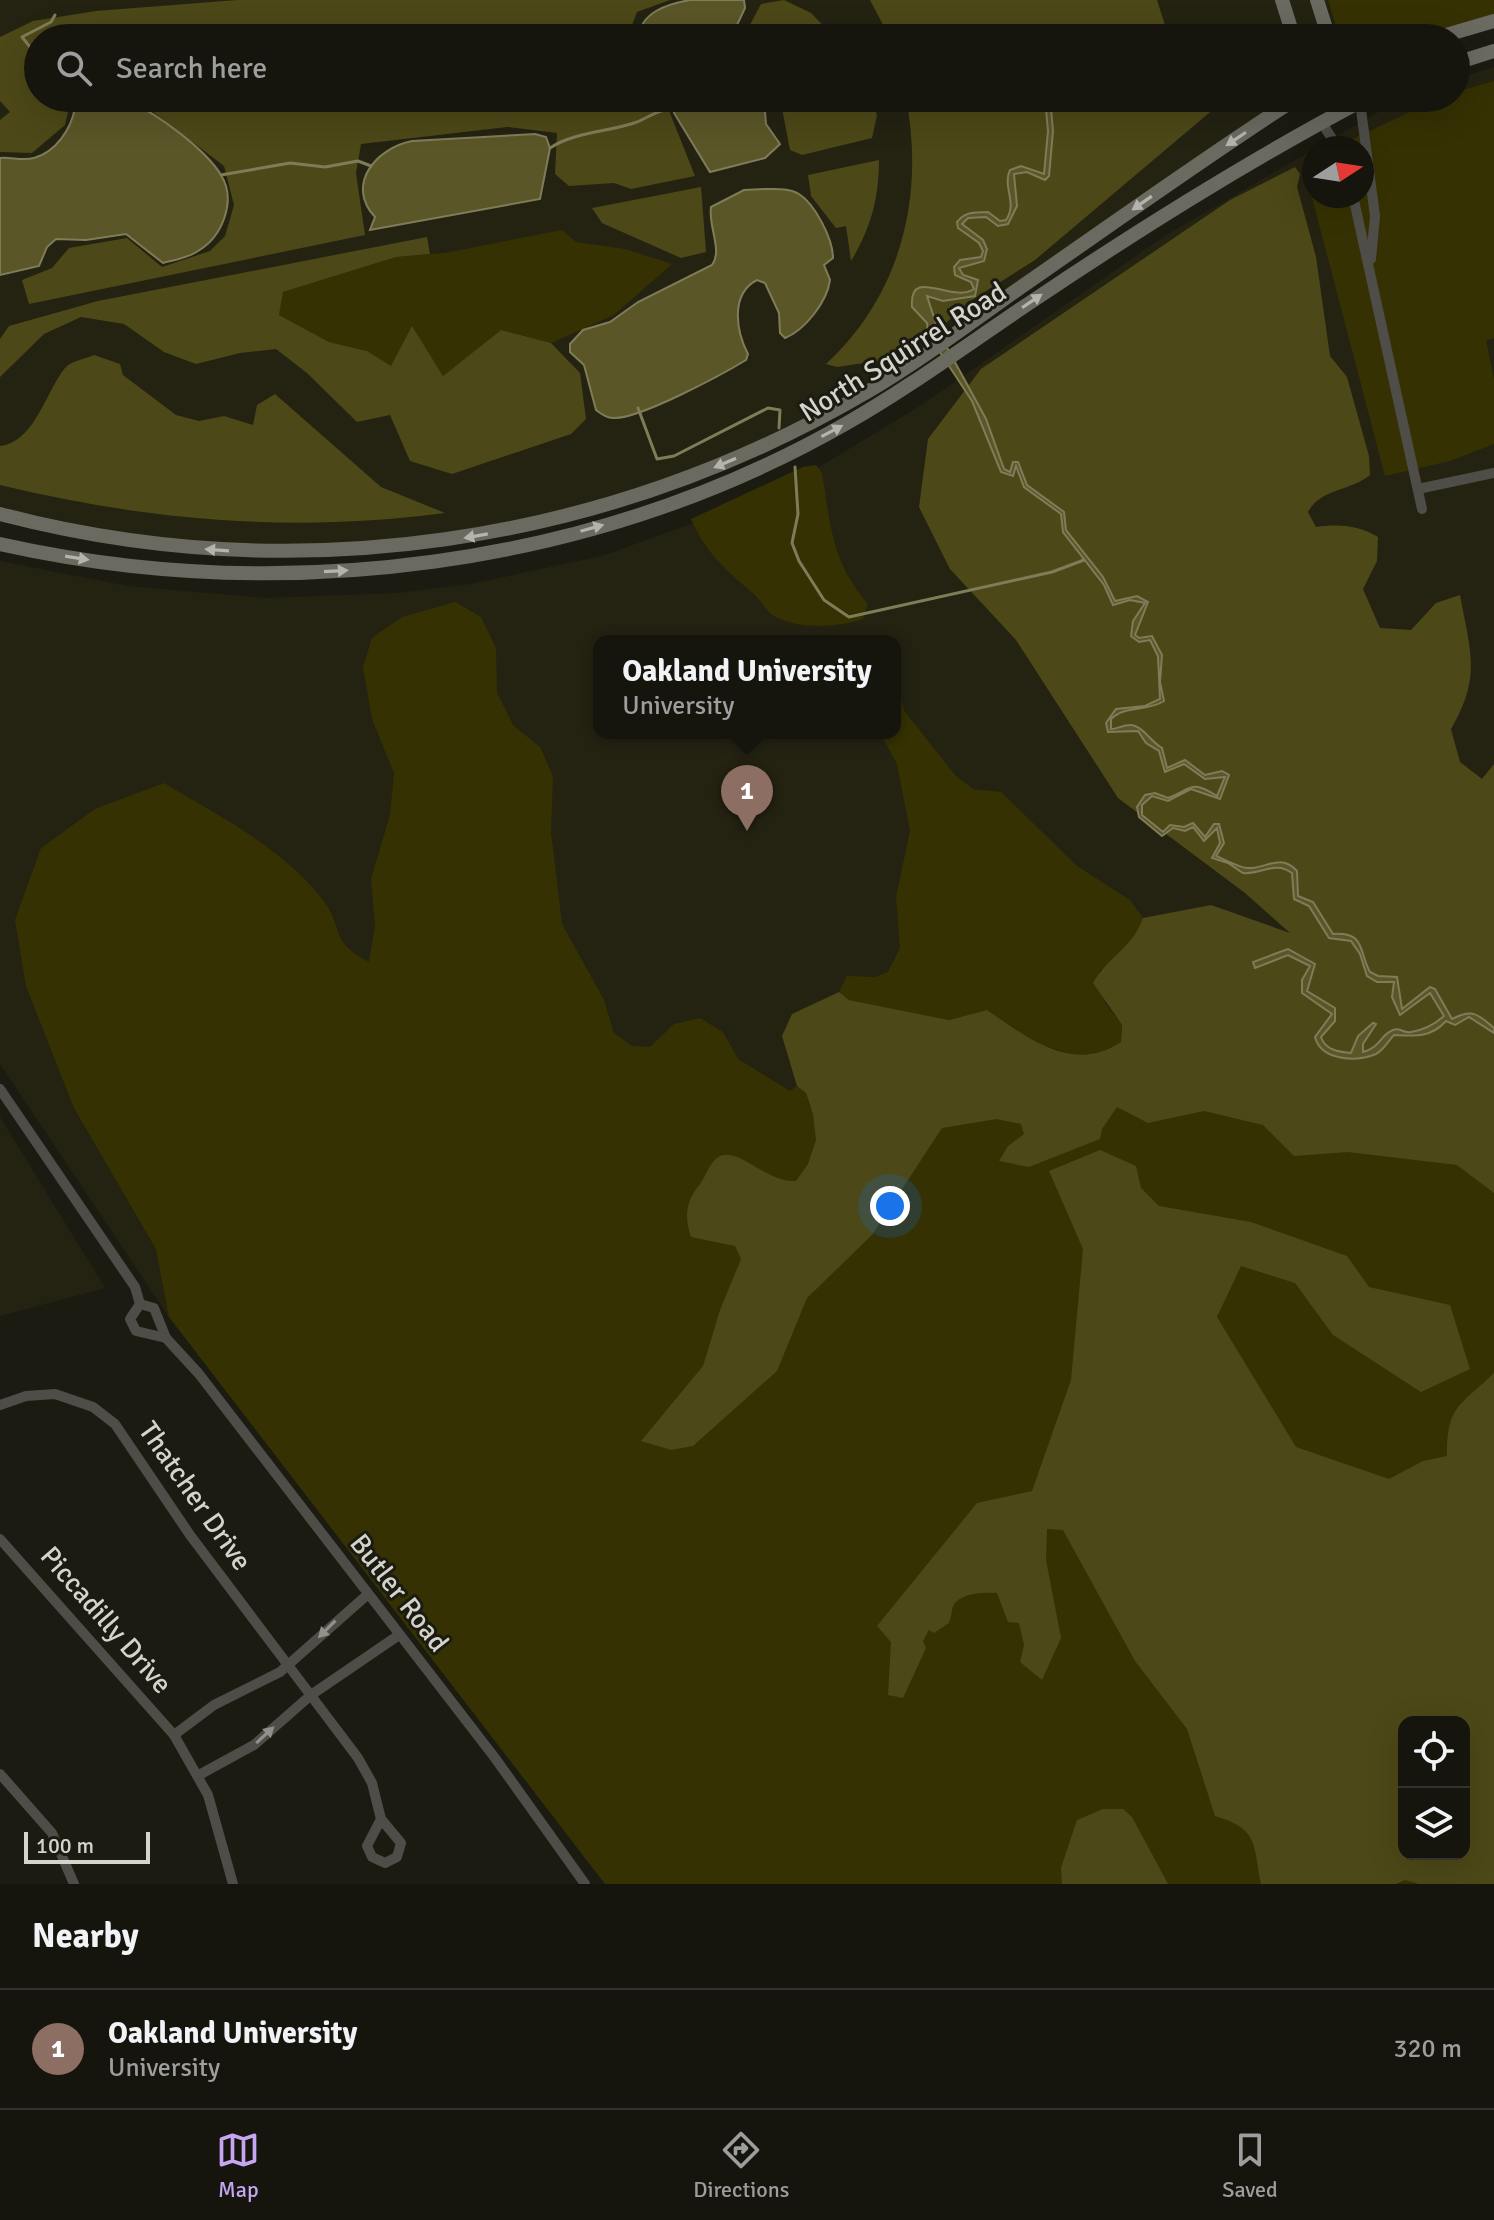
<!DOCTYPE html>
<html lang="en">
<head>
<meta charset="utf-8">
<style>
  :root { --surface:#15140d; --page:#22211b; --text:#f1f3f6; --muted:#9d9e9d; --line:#34332e; --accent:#c6a6f0 }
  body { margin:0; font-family:Signika,sans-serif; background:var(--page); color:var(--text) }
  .controls { position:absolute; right:24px; bottom:24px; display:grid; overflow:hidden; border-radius:16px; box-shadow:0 8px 32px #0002 }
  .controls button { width:72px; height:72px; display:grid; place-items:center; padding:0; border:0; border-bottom:2px solid var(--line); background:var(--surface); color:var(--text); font:40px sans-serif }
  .compass { position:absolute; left:1302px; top:136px; width:72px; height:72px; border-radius:50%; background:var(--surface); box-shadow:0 8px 32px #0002; rotate:78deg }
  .scale { position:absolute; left:24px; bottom:20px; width:126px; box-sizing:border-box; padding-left:8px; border:4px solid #d4d3cc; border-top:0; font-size:22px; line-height:28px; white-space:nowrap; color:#d4d3cc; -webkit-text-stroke:6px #1c1b11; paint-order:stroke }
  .you { position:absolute; left:890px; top:1206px; width:28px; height:28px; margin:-20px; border:6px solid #fff; border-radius:50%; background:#1a73e8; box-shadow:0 0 0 12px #1a73e833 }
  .badge { display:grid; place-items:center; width:52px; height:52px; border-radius:50%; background:var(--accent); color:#fff; font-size:26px; font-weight:700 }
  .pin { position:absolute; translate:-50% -66px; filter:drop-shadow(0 2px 4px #0008) }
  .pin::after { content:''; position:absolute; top:42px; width:28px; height:24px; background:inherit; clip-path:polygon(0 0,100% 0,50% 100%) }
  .popup { position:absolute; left:593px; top:635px; width:308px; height:104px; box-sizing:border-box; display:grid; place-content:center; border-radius:16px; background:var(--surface); filter:drop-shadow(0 2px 6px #0005); font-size:26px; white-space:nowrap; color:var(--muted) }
  .popup b { font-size:30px; color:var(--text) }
  .popup::after { content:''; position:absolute; left:50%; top:100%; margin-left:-16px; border:16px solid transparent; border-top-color:var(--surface) }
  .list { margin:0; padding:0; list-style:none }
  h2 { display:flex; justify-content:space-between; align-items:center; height:104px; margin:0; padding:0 32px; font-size:34px }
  h2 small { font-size:26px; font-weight:400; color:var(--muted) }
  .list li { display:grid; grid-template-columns:52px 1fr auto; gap:24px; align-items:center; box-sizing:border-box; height:120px; padding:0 32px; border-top:2px solid var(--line) }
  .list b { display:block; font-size:30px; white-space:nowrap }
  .list p { margin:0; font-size:26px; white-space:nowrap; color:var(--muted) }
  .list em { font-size:26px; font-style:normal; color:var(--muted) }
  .icon { flex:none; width:44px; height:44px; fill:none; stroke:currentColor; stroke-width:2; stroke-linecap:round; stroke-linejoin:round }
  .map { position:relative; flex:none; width:1494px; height:1884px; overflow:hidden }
  .search { position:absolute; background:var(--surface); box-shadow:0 8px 32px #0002; left:24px; right:24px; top:24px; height:88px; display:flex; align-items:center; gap:20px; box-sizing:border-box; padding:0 28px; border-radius:44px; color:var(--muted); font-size:30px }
  .sheet { height:224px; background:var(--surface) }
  nav { display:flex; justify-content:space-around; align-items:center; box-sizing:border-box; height:112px; border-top:2px solid var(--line); background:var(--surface); font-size:22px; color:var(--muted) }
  nav a { display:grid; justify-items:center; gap:4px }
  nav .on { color:var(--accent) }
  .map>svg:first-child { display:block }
</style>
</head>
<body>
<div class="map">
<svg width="1494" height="1884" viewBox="0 0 1494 1884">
  <rect width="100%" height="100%" fill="#1c1b11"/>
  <!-- built -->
  <g fill="#242312" fill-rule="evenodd">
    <path d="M0 0H1328L1339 38H38V98H1282L917 354 833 405 720 460 586 507 416 540 264 547 133 535 0 508Z"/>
    <path d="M1494 67V1884H605L169 1317 0 1064V561L128 586 266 598 398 593 471 584 602 556 721 513 811 472 920 406 1166 235 1396 102 1405 98H1456V79ZM1314 148H1362V196H1314ZM599 641H895V733H599ZM1404 1722H1464V1854H1404Z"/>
    <path d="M0 1117 105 1288 0 1316Z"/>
  </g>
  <!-- green -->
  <g fill="#353103" fill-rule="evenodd">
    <path d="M1328 0H1494V17L1422 38H1339Z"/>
    <path d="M1494 81V338L1486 340 1494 379V444L1450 461 1385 476 1303 163 1314 158V196H1362V148H1334L1439 98H1456V92Z"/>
    <path d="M562 230 576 242 625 249 672 264 614 315 551 343 501 330 443 376 412 327 392 367 367 351 329 342 279 315 282 292 396 257 445 253Z"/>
    <path d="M816 465 822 473C831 526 831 561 868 604L863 619C838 628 795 630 771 614 765 609 761 601 755 595 727 571 706 554 691 519L803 467Z"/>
    <path d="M455 602 481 617 496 648 497 693 513 725 540 747 553 776 551 832 562 924 604 1000 614 1033 632 1046 650 1047 674 1024 700 1018 723 1032 738 1059 790 1091 797 1086 806 1093 810 1107 1071 1087 1494 1098V1884H605L169 1317 156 1249 74 1108 26 986 15 920 41 848 95 809 164 783C219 816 283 848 323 900 345 930 329 941 369 962L375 925 371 879 390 815 394 773 372 719 363 667 372 638 402 617ZM1404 1722H1464V1854H1404Z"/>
    <path d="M895 682 905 712 955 775 973 789 1001 792 1077 866 1130 900 1143 918 1135 939 1099 972 1105 1003 1122 1025 1121 1042C1071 1073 1030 1038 987 1010L949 1020 849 1000 839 992 847 976 875 977 888 972 900 948 896 897 910 831 897 764 880 733H895Z"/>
  </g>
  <!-- forest -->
  <g fill="#4c4818" fill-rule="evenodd">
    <path d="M237 0H670L637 12 627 38H38V98H79L70 103 65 125 32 153 0 152V120L10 112 0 101V37L33 21 96 11Z"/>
    <path d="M784 0 811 13 835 38H743L761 4Z"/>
    <path d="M870 0H1157L1169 38H890Z"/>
    <path d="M135 98H664L695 176 631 189 614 183 569 186 555 174 557 133 507 127 361 144 356 173 365 235 29 304 22 280 52 268 69 248 127 238 162 267 210 251 225 236 234 205 224 166Z"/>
    <path d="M780 98H870L877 115 872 138 802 155 790 150Z"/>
    <path d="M906 98H1216L1222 102 1035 260 969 302 937 331 890 359 837 367 826 364C901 295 925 196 906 98Z"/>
    <path d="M879 160C879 198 871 228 851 261L846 226 836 228 811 196 808 175Z"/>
    <path d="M1295 167 1300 174 1297 187 1316 257 1330 356 1347 377 1369 456 1370 475C1351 491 1321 488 1308 512L1316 527C1340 524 1357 525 1378 537L1377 561 1363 589 1380 628 1411 630 1436 603 1460 595C1470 651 1482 676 1451 729L1460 762 1482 779 1494 764V1193L1457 1165 1348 1152 1294 1156 1263 1125 1204 1111 1148 1123 1117 1107 1102 1129 1100 1139 1029 1167 999 1161 1008 1146 1024 1134 1021 1124 997 1119 942 1128 872 1235 807 1298 777 1371 693 1446 671 1450 641 1441 703 1366 720 1310 741 1259 735 1246 691 1237C684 1216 686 1201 700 1184 706 1176 709 1164 717 1158 736 1143 765 1183 796 1181L808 1164 816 1140 813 1114 806 1093 797 1086 782 1036 792 1014 839 992 849 1000 949 1020 987 1010C1029 1038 1071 1074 1121 1042L1122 1025 1093 983C1108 956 1132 949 1143 918L1211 905 1290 933 1245 893 1118 798 1016 640 950 569 919 507 928 439 981 369 1230 200Z"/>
    <path d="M701 187 706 252 681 258 602 223 592 208Z"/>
    <path d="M427 237 430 254 396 257 283 292 279 315 329 342 367 351 391 366 412 326 443 376 501 330 551 343 580 373 586 419 571 434 452 474 410 461 390 415 357 422 307 373 276 349 240 353 196 364 164 352 124 324 81 317 44 334 0 377V339L9 326 98 301Z"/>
    <path d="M94 355 120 364 123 375 176 415 199 421 224 416 253 425 257 405 275 394 381 487 445 513C292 533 150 521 0 485V446C35 442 46 391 65 368 71 361 85 359 94 355Z"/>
    <path d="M1100 1150 1136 1166 1141 1188 1159 1206 1251 1222 1347 1256 1369 1287 1450 1305 1470 1369 1421 1392 1333 1335 1295 1283 1241 1266 1217 1317 1296 1447 1389 1479 1423 1461 1447 1456C1447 1405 1460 1406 1494 1373V1884H1419L1405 1880 1396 1884H1261C1253 1844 1259 1829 1215 1816L1187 1729 1135 1661 1063 1530 1047 1529 1046 1560 1061 1638 1042 1680 1020 1662 1024 1645 1019 1623 1008 1622 997 1593C985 1592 963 1593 955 1603 951 1608 952 1616 949 1623L934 1633 929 1630 923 1641 926 1648 903 1698 888 1695 891 1642 877 1626 977 1503 1032 1491 1071 1380 1083 1249 1049 1171ZM1404 1722H1464V1854H1404Z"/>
    <path d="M1103 1809H1123L1132 1817 1168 1884H1062L1061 1868 1077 1820Z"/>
  </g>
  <!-- water -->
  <g fill="#5a5628" stroke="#7f7c59" stroke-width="2">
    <path d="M690 0H744L745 8 731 38H638C641 12 667 4 690 0Z"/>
    <path d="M94 98C106 98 119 96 130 102 158 114 206 150 221 175 237 201 222 237 198 251 188 258 174 260 163 263L126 234 86 240 56 239 47 247 39 266 0 275V158C11 157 23 161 34 158 56 152 71 129 75 108Z"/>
    <path d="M673 98H764L766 124 780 144 765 158 710 172 674 113Z"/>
    <path d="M1045 98H1050L1053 131 1049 176 1045 180 1027 172 1014 174 1017 206 1008 224 998 226 986 217 968 218 962 224 983 240 987 249 984 261 959 268 963 275 978 280 975 296 943 301 927 296 939 333 986 419 1004 469 1010 472 1013 462H1018L1027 485 1064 512 1066 530 1103 577 1115 601 1137 596 1148 602 1135 635 1139 638 1152 636 1162 655 1160 682 1164 701C1147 712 1125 705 1111 719V729C1117 729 1123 725 1130 725 1142 725 1151 742 1162 748L1167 768 1185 760 1205 775 1222 771 1229 775 1220 799 1191 789 1168 801 1152 796 1142 805V815L1163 832 1170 825 1184 827 1193 823 1205 837 1214 824H1219L1224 843 1216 856C1224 859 1238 867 1247 868 1265 870 1280 852 1297 871L1298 896 1313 902 1333 934C1366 932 1358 950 1370 972L1378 976 1397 977 1402 1009 1430 987 1435 989 1452 1019C1472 1009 1477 1013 1494 1028V1033L1469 1017 1455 1025 1446 1021C1431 1038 1414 1036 1394 1035 1388 1041 1384 1050 1376 1054 1357 1062 1321 1061 1315 1037L1332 1014 1302 993V980L1310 966 1288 955 1255 968 1253 962 1288 949 1315 964 1307 991 1335 1008V1021L1321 1037C1325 1050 1339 1052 1351 1053L1358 1036 1373 1023 1376 1024 1363 1044V1052C1381 1047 1380 1035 1393 1030 1400 1027 1404 1034 1411 1032 1424 1030 1435 1024 1444 1016L1430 993 1400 1015 1392 997 1394 982H1377L1367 976 1360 954 1351 941 1329 938 1309 906 1294 899 1292 873C1275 860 1261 875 1243 873L1228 863 1212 858 1220 843 1217 828 1204 841 1193 827 1185 831 1173 828 1162 836 1139 817 1137 807 1145 795 1155 793 1168 798C1192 789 1190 779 1217 796L1225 777 1205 779 1184 764 1165 772 1159 751 1146 743 1138 731 1108 732 1106 723 1116 709 1145 706 1160 699 1158 656 1150 640 1139 642 1131 636 1133 621 1145 603 1130 600 1113 605 1104 585 1063 532 1061 514 1024 487 1016 466 1013 476 1001 472 972 401 928 334 927 323 912 307C909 265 952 304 974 289L971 282 955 275 954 267 960 260 981 257 983 251 979 243 958 228 957 222C966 211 974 213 988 212L1000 221 1006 220C1018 203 1002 187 1010 170L1021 166 1044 174 1048 131Z"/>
    <path d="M535 134 546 137 550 148 540 199 370 230 375 217C345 185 376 148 412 141Z"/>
    <path d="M766 189C777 189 789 188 799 194 815 204 833 239 833 258L824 265 830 280C827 302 805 330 785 338L780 333 779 313 765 283 757 280C730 294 736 331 748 354L746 360C723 374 638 420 613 418 607 418 601 414 596 410L584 365 570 352V344L583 330 610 322 638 302 712 265C723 250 708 227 711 207L744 190Z"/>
  </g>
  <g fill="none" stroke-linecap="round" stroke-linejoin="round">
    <!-- stream -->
    <g stroke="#7f7c59" stroke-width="3">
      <path d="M38 57 22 37 51 22 55 15"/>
      <path d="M76 98 78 107"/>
      <path d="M550 148C574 132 609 132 637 122 649 117 659 109 673 109"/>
      <path d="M221 175 290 163 325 167 358 161 371 166"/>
      <path d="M638 408 657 459 674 456 768 408 780 410 779 428"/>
      <path d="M795 467 798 514 792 543 799 561 824 600 849 617 1052 572 1084 560"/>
    </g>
    <!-- street -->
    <g stroke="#4e4d48" stroke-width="10">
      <path d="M1360 102 1375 216 1371 259"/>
      <path d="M1322 123 1338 148"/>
      <path d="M1353 196 1422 509"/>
      <path d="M1418 489 1494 473"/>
      <path d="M0 1089 135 1287 140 1304"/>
      <path d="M140 1304 154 1308 166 1338 199 1374 495 1758 585 1884"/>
      <path d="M140 1304 130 1319 136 1331 166 1338"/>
      <path d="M0 1405 26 1396 55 1394 93 1407 115 1424 190 1535 358 1758 372 1783 381 1819 401 1843 397 1857 385 1863 372 1857 367 1846 381 1819"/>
      <path d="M0 1539 174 1735 208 1795 233 1884"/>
      <path d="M174 1735 214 1705 280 1672 367 1595"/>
      <path d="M0 1774 52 1833 74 1884"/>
      <path d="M199 1775 254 1745 311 1695 399 1635"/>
    </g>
    <!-- secondary -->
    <g stroke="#6a6a61" stroke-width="14">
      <path d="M1282 0 1294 38"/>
      <path d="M1317 0 1329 38"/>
      <path d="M1436 38 1494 21"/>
      <path d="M1456 63 1494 51"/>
      <path d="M0 514C295 591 604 545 867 392 918 362 966 326 1014 292 1108 227 1201 160 1297 98"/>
      <path d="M0 544C283 607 594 568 847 423 912 386 972 341 1034 300 1141 228 1253 158 1367 98"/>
    </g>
  </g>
  <!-- one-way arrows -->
  <defs><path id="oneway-solid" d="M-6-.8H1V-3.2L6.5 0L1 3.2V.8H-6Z" transform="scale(2)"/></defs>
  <g fill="#b4b4ac">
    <use href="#oneway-solid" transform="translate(1236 139) rotate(146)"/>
    <use href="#oneway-solid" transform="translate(1142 203) rotate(145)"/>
    <use href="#oneway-solid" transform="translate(1032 301) rotate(-34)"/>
    <use href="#oneway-solid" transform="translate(832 431) rotate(-28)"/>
    <use href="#oneway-solid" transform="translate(725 463) rotate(157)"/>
    <use href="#oneway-solid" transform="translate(592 528) rotate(-16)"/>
    <use href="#oneway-solid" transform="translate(476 536) rotate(170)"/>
    <use href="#oneway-solid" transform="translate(217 550) rotate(-176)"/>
    <use href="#oneway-solid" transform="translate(77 558) rotate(9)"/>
    <use href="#oneway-solid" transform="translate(336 571) rotate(-3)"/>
  </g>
  <g fill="#91908a">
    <use href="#oneway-solid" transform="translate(327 1629) rotate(135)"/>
    <use href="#oneway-solid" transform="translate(265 1735) rotate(-43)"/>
  </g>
  <g text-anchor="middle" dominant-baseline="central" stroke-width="6" stroke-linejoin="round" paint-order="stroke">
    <!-- street labels -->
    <g font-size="28" fill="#d4d3cc" stroke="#1c1b11">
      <text transform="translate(903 352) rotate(-32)">North Squirrel Road</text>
      <text transform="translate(195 1496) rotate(55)">Thatcher Drive</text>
      <text transform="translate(399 1593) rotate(52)">Butler Road</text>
      <text transform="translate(106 1620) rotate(49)">Piccadilly Drive</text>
    </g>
  </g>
</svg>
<div class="controls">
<button><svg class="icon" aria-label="locate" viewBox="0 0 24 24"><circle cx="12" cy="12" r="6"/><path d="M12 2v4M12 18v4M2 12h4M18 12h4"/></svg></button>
<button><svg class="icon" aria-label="layers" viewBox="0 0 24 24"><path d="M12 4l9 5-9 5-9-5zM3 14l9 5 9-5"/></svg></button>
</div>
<svg class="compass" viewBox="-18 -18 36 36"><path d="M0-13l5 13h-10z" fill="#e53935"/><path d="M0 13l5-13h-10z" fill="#9d9e9d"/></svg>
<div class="scale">100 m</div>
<div class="you"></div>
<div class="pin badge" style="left:747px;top:831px;background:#8d6e63">1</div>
<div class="popup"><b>Oakland University</b>University</div>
<div class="search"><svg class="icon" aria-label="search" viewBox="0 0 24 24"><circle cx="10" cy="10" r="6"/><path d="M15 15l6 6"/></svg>Search here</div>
</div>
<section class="sheet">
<h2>Nearby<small></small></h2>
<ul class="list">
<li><span class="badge" style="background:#8d6e63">1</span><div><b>Oakland University</b><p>University</p></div><em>320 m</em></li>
</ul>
</section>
<nav>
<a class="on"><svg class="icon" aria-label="map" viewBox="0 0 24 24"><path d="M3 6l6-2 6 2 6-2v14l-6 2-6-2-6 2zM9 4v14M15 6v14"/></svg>Map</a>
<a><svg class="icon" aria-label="directions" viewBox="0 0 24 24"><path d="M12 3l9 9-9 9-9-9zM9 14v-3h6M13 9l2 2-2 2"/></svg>Directions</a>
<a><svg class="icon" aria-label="saved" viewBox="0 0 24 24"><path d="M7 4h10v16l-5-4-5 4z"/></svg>Saved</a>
</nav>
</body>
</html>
